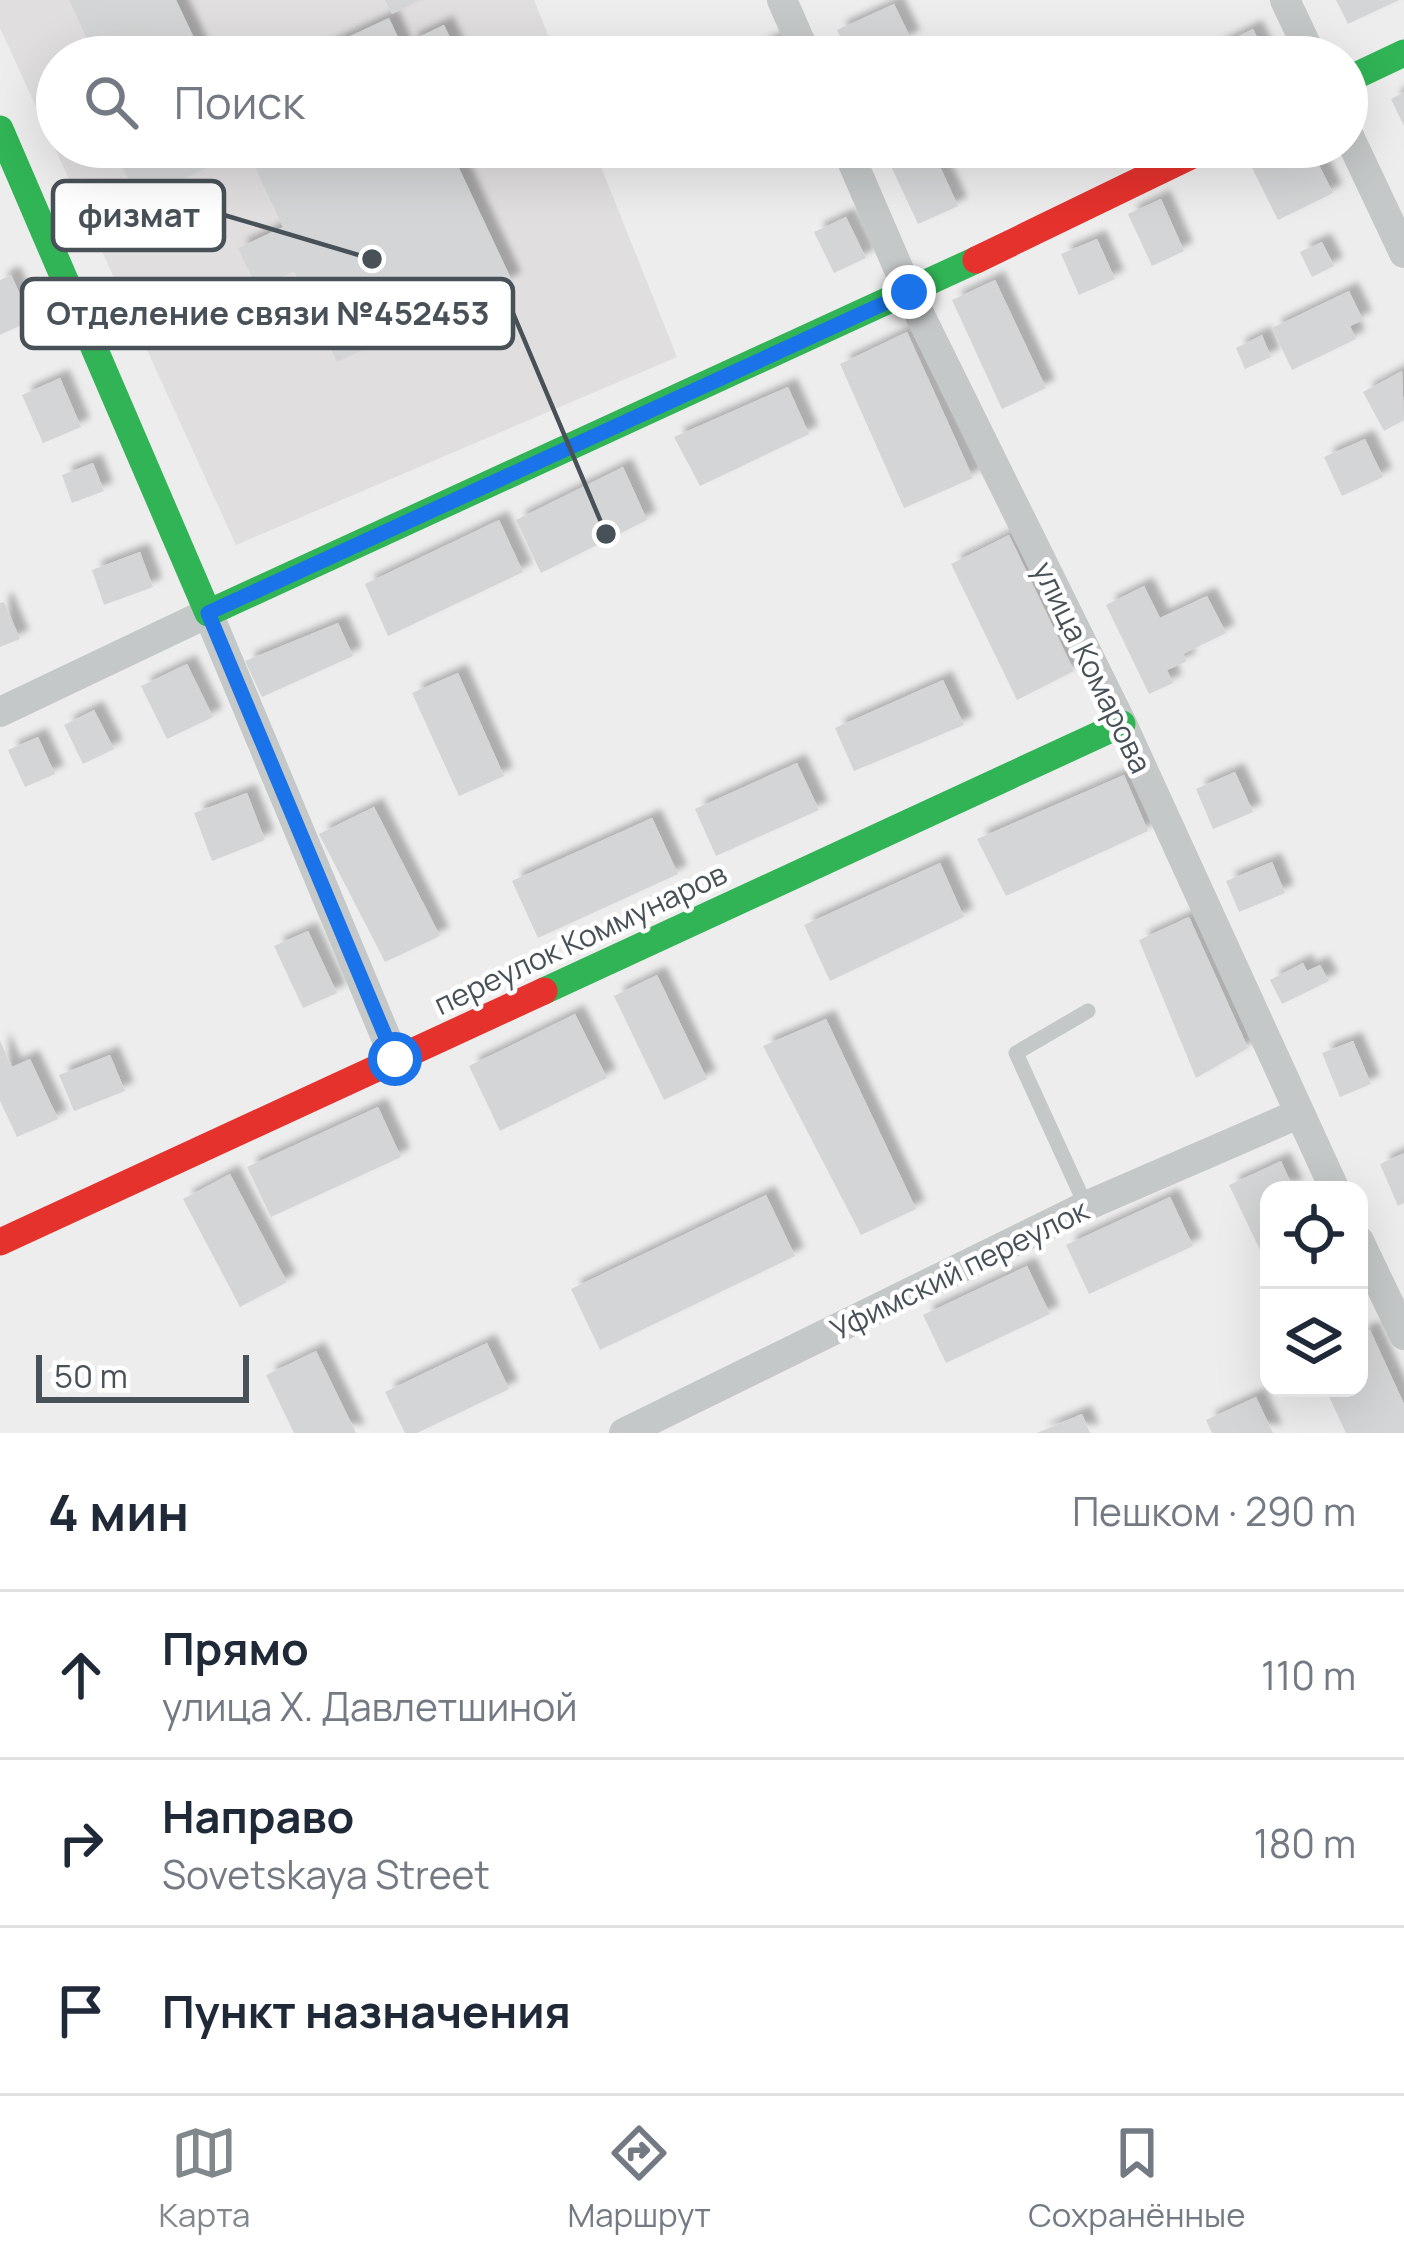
<!DOCTYPE html>
<html lang="ru">
<head>
<meta charset="utf-8">
<style>
  :root { --surface:#fff; --page:#f2f2f3; --text:#1f2937; --muted:#747a83; --line:#e0e1e3; --accent:#81888c }
  body { margin:0; font-family:Manrope,sans-serif; background:var(--page); color:var(--text) }
  .controls { position:absolute; right:36px; bottom:36px; display:grid; overflow:hidden; border-radius:24px; box-shadow:0 12px 48px #0002 }
  .controls button { width:108px; height:108px; display:grid; place-items:center; padding:0; border:0; border-bottom:3px solid var(--line); background:var(--surface); color:var(--text); font:60px sans-serif }
  .scale { position:absolute; left:36px; bottom:30px; width:213px; box-sizing:border-box; padding-left:12px; border:6px solid #475157; border-top:0; font-size:33px; line-height:42px; white-space:nowrap; color:#475157; -webkit-text-stroke:9px #fff; paint-order:stroke }
  .stop { position:absolute; width:36px; height:36px; margin:-27px; border:9px solid #1a73e8; border-radius:50%; background:#fff }
  .stop.end { background:#1a73e8; border-color:#fff; box-shadow:0 3px 12px #0008 }
  .list { margin:0; padding:0; list-style:none }
  h2 { display:flex; justify-content:space-between; align-items:center; height:156px; margin:0; padding:0 48px; font-size:51px }
  h2 small { font-size:39px; font-weight:400; color:var(--muted) }
  .list li { display:grid; grid-template-columns:78px 1fr auto; gap:36px; align-items:center; box-sizing:border-box; height:168px; padding:0 48px; border-top:3px solid var(--line) }
  .list b { display:block; font-size:45px; white-space:nowrap }
  .list p { margin:0; font-size:39px; white-space:nowrap; color:var(--muted) }
  .list em { font-size:39px; font-style:normal; color:var(--muted) }
  .icon { flex:none; width:66px; height:66px; fill:none; stroke:currentColor; stroke-width:2; stroke-linecap:round; stroke-linejoin:round }
  .map { position:relative; flex:none; width:1404px; height:1433px; overflow:hidden }
  .search { position:absolute; background:var(--surface); box-shadow:0 12px 48px #0002; left:36px; right:36px; top:36px; height:132px; display:flex; align-items:center; gap:30px; box-sizing:border-box; padding:0 42px; border-radius:66px; color:var(--muted); font-size:45px }
  .sheet { height:660px; background:var(--surface) }
  nav { display:flex; justify-content:space-around; align-items:center; box-sizing:border-box; height:168px; border-top:3px solid var(--line); background:var(--surface); font-size:33px; color:var(--muted) }
  nav a { display:grid; justify-items:center; gap:6px }
  nav .on { color:var(--accent) }
  .map>svg:first-child { display:block }
</style>
</head>
<body>
<div class="map">
<svg width="1404" height="1433" viewBox="0 0 1404 1433">
  <defs>
    <filter id="shadow"><feDropShadow dx="9" dy="-9" stdDeviation="3" flood-color="#0004"/></filter>
  </defs>
  <rect width="100%" height="100%" fill="#eeeded"/>
  <!-- education -->
  <path fill="#e0dedf" d="M0 0H534L557 57H57V147H593L677 357 236 545 0 28Z"/>
  <!-- building -->
  <g fill="#d4d5d6" filter="url(#shadow)">
    <path d="M69 0H176L203 57H109L103 43 92 49Z"/>
    <path d="M385 0H419L392 14Z"/>
    <path d="M1336 0H1399L1348 24Z"/>
    <path d="M894 4 911 39 872 57H850L837 30Z"/>
    <path d="M389 18 407 57H305Z"/>
    <path d="M444 25 456 50 440 57H415L408 42Z"/>
    <path d="M1253 29 1267 57H1211L1208 51Z"/>
    <path d="M781 37 790 57H739Z"/>
    <path d="M1404 92V126L1391 99Z"/>
    <path d="M113 147H449L512 281 337 362 294 271 257 288 238 248 283 227 247 150 138 199Z"/>
    <path d="M882 147H931L958 206 918 224Z"/>
    <path d="M1291 147H1310L1333 193 1278 220 1251 166Z"/>
    <path d="M1161 199 1184 251 1152 266 1128 214Z"/>
    <path d="M846 217 866 258 834 273 814 232Z"/>
    <path d="M1097 239 1115 279 1079 295 1061 254Z"/>
    <path d="M1322 242 1334 266 1312 277 1300 252Z"/>
    <path d="M11 275 32 320 0 335V280Z"/>
    <path d="M995 280 1046 388 1002 409 952 300Z"/>
    <path d="M1349 291 1363 320 1350 326 1356 339 1292 370 1272 328Z"/>
    <path d="M907 332 973 478 904 508 840 364Z"/>
    <path d="M1262 335 1271 357 1245 369 1236 348Z"/>
    <path d="M1402 371 1404 420 1384 431 1363 392Z"/>
    <path d="M60 378 81 427 43 443 22 395Z"/>
    <path d="M788 387 809 434 700 486 674 437Z"/>
    <path d="M1365 439 1383 477 1342 496 1324 457Z"/>
    <path d="M93 463 104 491 72 503 62 475Z"/>
    <path d="M623 467 647 520 541 573 516 520Z"/>
    <path d="M499 520 523 572 388 636 365 584Z"/>
    <path d="M1009 535 1074 671 1017 700 951 564Z"/>
    <path d="M140 552 153 587 104 605 92 570Z"/>
    <path d="M1144 586 1160 618 1207 596 1226 633 1183 654 1187 661 1167 670 1173 683 1149 694 1106 605Z"/>
    <path d="M4 602 20 639 0 647V603Z"/>
    <path d="M338 623 353 656 262 697 245 661Z"/>
    <path d="M187 664 213 717 167 739 141 686Z"/>
    <path d="M458 673 504 776 459 796 412 693Z"/>
    <path d="M943 680 964 725 854 771 835 728Z"/>
    <path d="M94 710 114 749 83 764 64 725Z"/>
    <path d="M38 737 55 774 25 787 8 750Z"/>
    <path d="M797 763 819 810 716 856 695 809Z"/>
    <path d="M1235 772 1253 812 1213 829 1196 789Z"/>
    <path d="M1124 775 1148 831 1006 896 977 839Z"/>
    <path d="M247 793 265 840 212 861 194 813Z"/>
    <path d="M374 807 440 936 385 962 319 834Z"/>
    <path d="M652 818 678 874 538 938 512 881Z"/>
    <path d="M1272 862 1285 893 1239 912 1226 881Z"/>
    <path d="M940 863 964 917 830 981 804 925Z"/>
    <path d="M1189 917 1248 1048 1196 1078 1139 940Z"/>
    <path d="M308 931 337 993 303 1008 274 946Z"/>
    <path d="M1303 963 1307 971 1320 965 1329 981 1282 1004 1270 980Z"/>
    <path d="M657 975 707 1079 664 1100 614 996Z"/>
    <path d="M575 1014 607 1078 500 1131 469 1066Z"/>
    <path d="M826 1019 916 1209 861 1235 763 1046Z"/>
    <path d="M0 1041 12 1067 30 1059 58 1119 17 1137 0 1101Z"/>
    <path d="M1353 1041 1371 1084 1340 1097 1322 1053Z"/>
    <path d="M110 1055 125 1091 74 1111 59 1075Z"/>
    <path d="M378 1107 401 1157 271 1217 247 1167Z"/>
    <path d="M1404 1153V1203L1398 1206 1380 1164Z"/>
    <path d="M1281 1161 1294 1190H1269V1269L1229 1185Z"/>
    <path d="M230 1174 287 1282 240 1307 183 1199Z"/>
    <path d="M766 1195 795 1256 600 1350 571 1289Z"/>
    <path d="M1170 1197 1193 1246 1089 1294 1066 1245Z"/>
    <path d="M1027 1266 1050 1314 946 1363 923 1315Z"/>
    <path d="M1370 1330 1404 1404V1433H1346L1325 1388H1359V1335Z"/>
    <path d="M487 1343 509 1389 417 1433H405L385 1392Z"/>
    <path d="M316 1351 356 1433H294L266 1375Z"/>
    <path d="M1256 1397 1273 1433H1212L1206 1420Z"/>
    <path d="M1082 1414 1090 1433H1037Z"/>
  </g>
  <g fill="none" stroke-linecap="round" stroke-linejoin="round">
    <!-- lane -->
    <path stroke="#c5c8c8" stroke-width="15" d="M1086 1206 1016 1053 1088 1011"/>
    <!-- street -->
    <g stroke="#c5c8c8" stroke-width="30">
      <path d="M782 0 807 57"/>
      <path d="M1285 0 1312 57"/>
      <path d="M1347 132 1404 253"/>
      <path d="M846 147 909 293 1122 724 1335 1190"/>
      <path d="M0 712 208 613 395 1059"/>
      <path d="M1359 1241 1404 1335"/>
      <path d="M624 1433 1086 1206 1298 1114"/>
    </g>
    <!-- fast -->
    <g stroke="#30b455" stroke-width="27">
      <path d="M1347 80 1404 53"/>
      <path d="M0 129 208 613 976 260"/>
      <path d="M544 991 1122 724"/>
    </g>
    <!-- jam -->
    <g stroke="#e5322d" stroke-width="27">
      <path d="M976 260 1209 147"/>
      <path d="M0 1242 544 991"/>
    </g>
  </g>
  <g fill="none" stroke-linecap="round" stroke-linejoin="round">
    <!-- route -->
    <path stroke="#1a73e8" stroke-width="15" d="M395 1059 208 613 909 292"/>
  </g>
  <g text-anchor="middle" dominant-baseline="central" stroke-width="9" stroke-linejoin="round" paint-order="stroke">
    <!-- street labels -->
    <g font-size="30" fill="#475157" stroke="#fff">
      <text transform="translate(1093 667) rotate(64)">улица Комарова</text>
      <text transform="translate(580 938) rotate(-25)">переулок Коммунаров</text>
      <text transform="translate(959 1269) rotate(-26)">Уфимский переулок</text>
    </g>
  </g>
  <!-- callouts -->
  <path fill="none" stroke="#475157" stroke-width="4.5" d="M372 259L224 215M606 534L513 313"/>
  <g fill="#475157" stroke="#fff" stroke-width="4.5">
    <circle cx="372" cy="259" r="12"/>
    <circle cx="606" cy="534" r="12"/>
  </g>
  <g fill="#fff" stroke="#475157" stroke-width="4.5">
    <rect x="53" y="181" width="171" height="69" rx="12"/>
    <rect x="22" y="279" width="491" height="69" rx="12"/>
  </g>
  <g font-size="33" text-anchor="middle" font-weight="bold" fill="#475157">
    <text x="139" y="227">физмат</text>
    <text x="268" y="325">Отделение связи №452453</text>
  </g>
</svg>
<div class="controls">
<button><svg class="icon" aria-label="locate" viewBox="0 0 24 24"><circle cx="12" cy="12" r="6"/><path d="M12 2v4M12 18v4M2 12h4M18 12h4"/></svg></button>
<button><svg class="icon" aria-label="layers" viewBox="0 0 24 24"><path d="M12 4l9 5-9 5-9-5zM3 14l9 5 9-5"/></svg></button>
</div>
<div class="scale">50 m</div>
<div class="stop" style="left:395px;top:1059px"></div>
<div class="stop end" style="left:909px;top:292px"></div>
<div class="search"><svg class="icon" aria-label="search" viewBox="0 0 24 24"><circle cx="10" cy="10" r="6"/><path d="M15 15l6 6"/></svg>Поиск</div>
</div>
<section class="sheet">
<h2>4 мин<small>Пешком · 290 m</small></h2>
<ul class="list">
<li><svg class="icon" aria-label="ahead" viewBox="0 0 24 24"><path d="M12 20V5M6 11l6-6 6 6"/></svg><div><b>Прямо</b><p>улица Х. Давлетшиной</p></div><em>110 m</em></li>
<li><svg class="icon" aria-label="right" viewBox="0 0 24 24"><path d="M7 20v-9h11M14 6l5 5-5 5"/></svg><div><b>Направо</b><p>Sovetskaya Street</p></div><em>180 m</em></li>
<li><svg class="icon" aria-label="arrive" viewBox="0 0 24 24"><path d="M6 21V4h12l-3 4 3 4H6"/></svg><div><b>Пункт назначения</b></div></li>
</ul>
</section>
<nav>
<a class="on"><svg class="icon" aria-label="map" viewBox="0 0 24 24"><path d="M3 6l6-2 6 2 6-2v14l-6 2-6-2-6 2zM9 4v14M15 6v14"/></svg>Карта</a>
<a><svg class="icon" aria-label="directions" viewBox="0 0 24 24"><path d="M12 3l9 9-9 9-9-9zM9 14v-3h6M13 9l2 2-2 2"/></svg>Маршрут</a>
<a><svg class="icon" aria-label="saved" viewBox="0 0 24 24"><path d="M7 4h10v16l-5-4-5 4z"/></svg>Сохранённые</a>
</nav>
</body>
</html>
